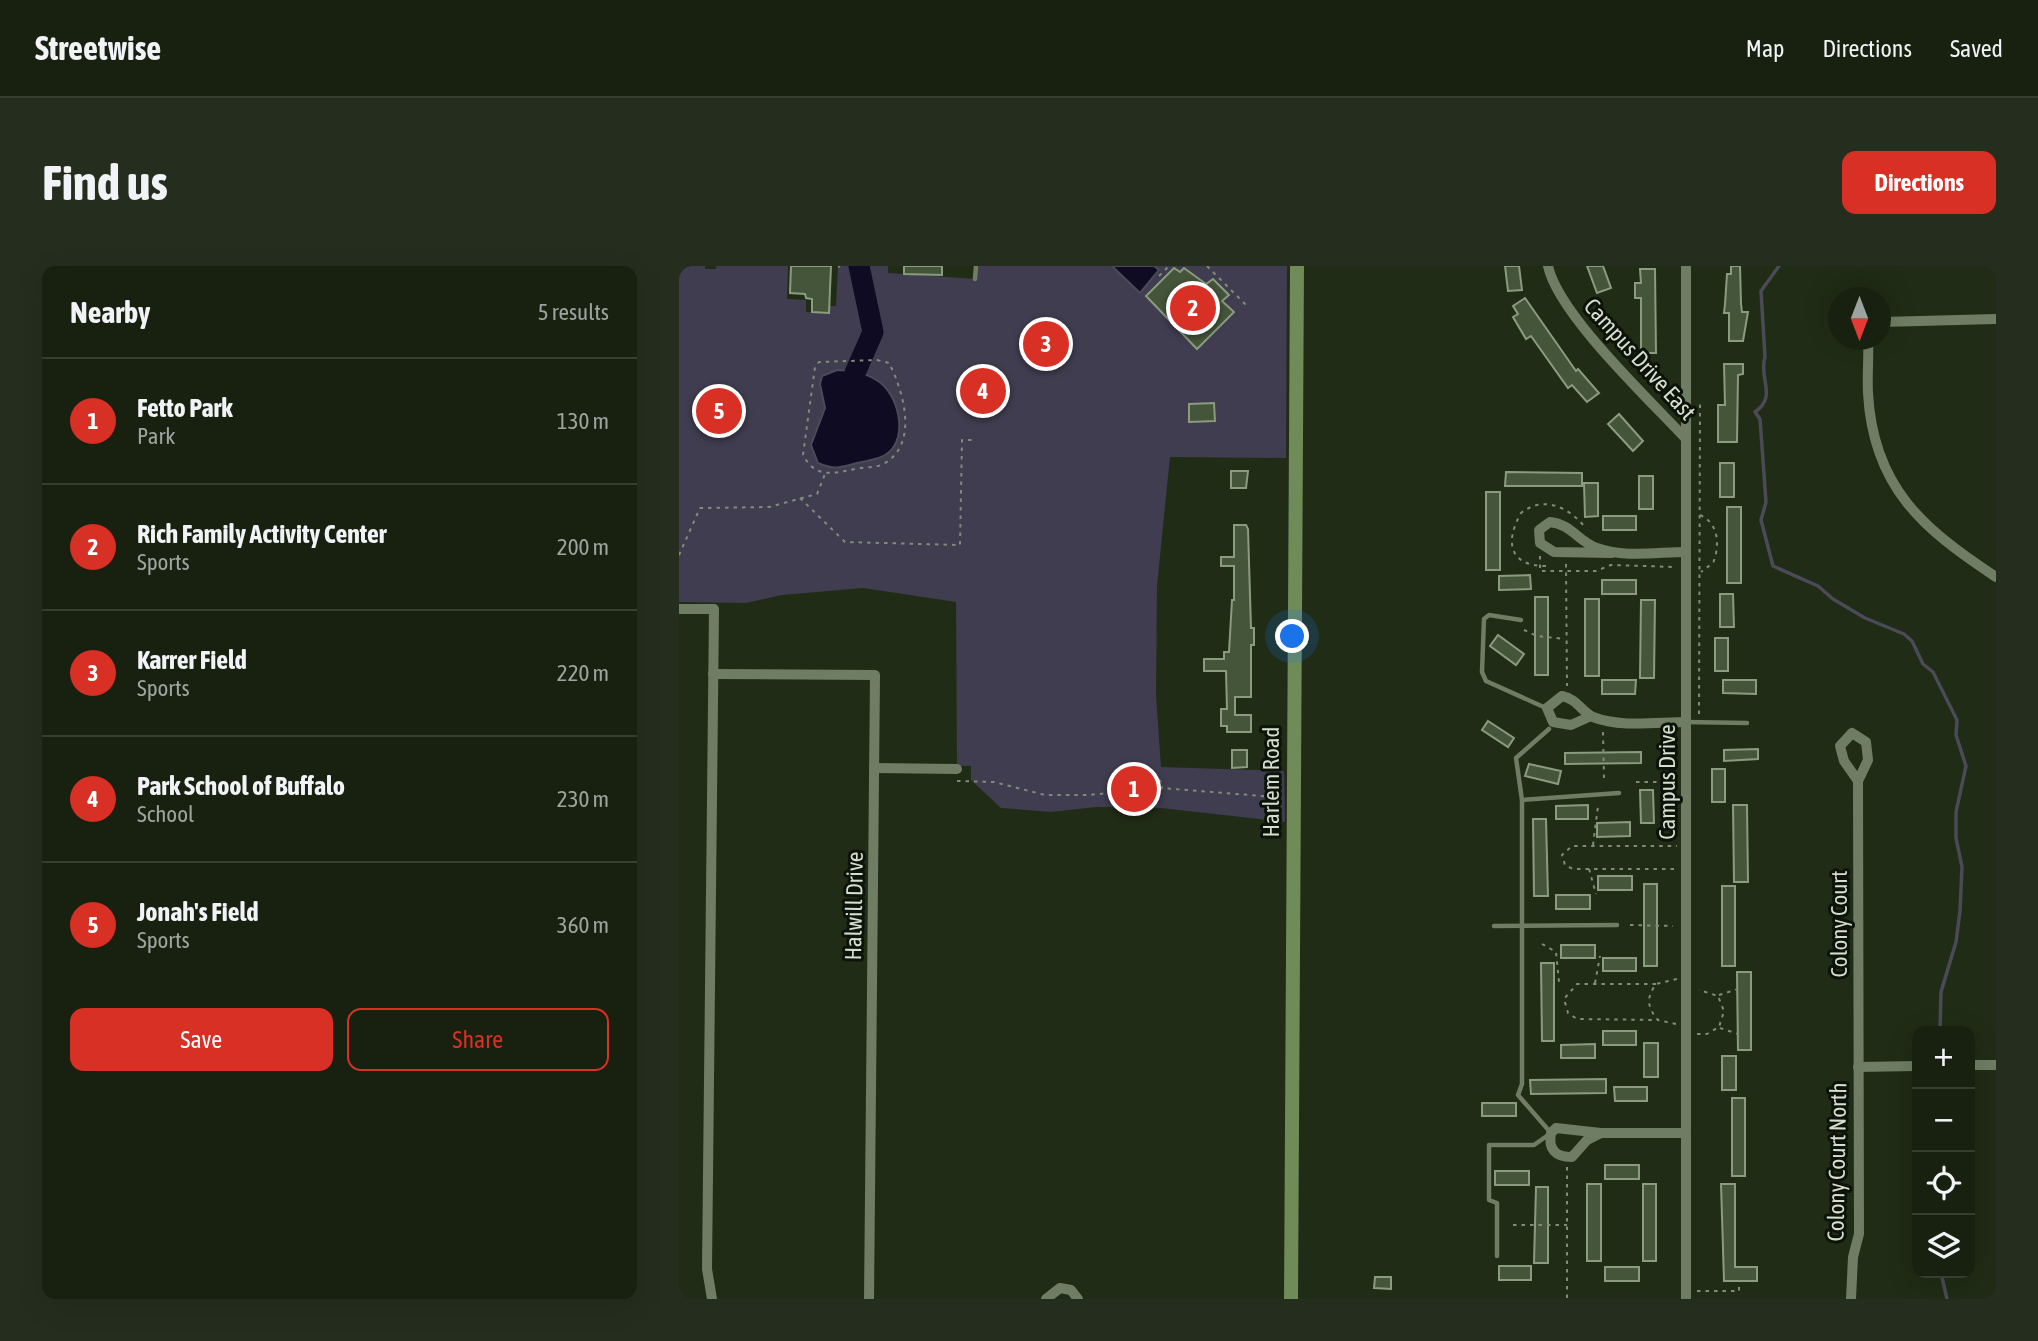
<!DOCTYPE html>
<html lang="en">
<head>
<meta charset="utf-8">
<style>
  :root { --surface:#182110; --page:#252e1e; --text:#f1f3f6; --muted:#9fa39f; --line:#363e30; --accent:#d93025 }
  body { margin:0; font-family:"Asap Condensed",sans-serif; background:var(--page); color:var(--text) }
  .controls { position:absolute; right:21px; bottom:21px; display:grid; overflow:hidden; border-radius:14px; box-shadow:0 7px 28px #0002 }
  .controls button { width:63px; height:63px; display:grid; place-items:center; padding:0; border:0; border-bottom:2px solid var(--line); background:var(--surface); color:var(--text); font:35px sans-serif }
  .compass { position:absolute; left:1149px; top:21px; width:63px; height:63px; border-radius:50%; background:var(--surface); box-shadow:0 7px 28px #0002; rotate:180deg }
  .you { position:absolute; left:614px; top:371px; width:24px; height:24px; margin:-18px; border:5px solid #fff; border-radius:50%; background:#1a73e8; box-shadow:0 0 0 10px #1a73e833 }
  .badge { display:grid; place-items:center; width:46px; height:46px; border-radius:50%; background:var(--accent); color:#fff; font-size:23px; font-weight:700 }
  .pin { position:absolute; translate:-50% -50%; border:4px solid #fff; box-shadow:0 2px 7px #0006 }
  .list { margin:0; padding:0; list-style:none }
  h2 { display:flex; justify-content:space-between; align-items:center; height:91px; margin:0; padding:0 28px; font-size:30px }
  h2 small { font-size:23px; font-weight:400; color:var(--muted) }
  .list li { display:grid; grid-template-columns:46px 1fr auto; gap:21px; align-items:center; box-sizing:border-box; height:126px; padding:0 28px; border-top:2px solid var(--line) }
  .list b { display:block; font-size:26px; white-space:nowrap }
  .list p { margin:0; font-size:23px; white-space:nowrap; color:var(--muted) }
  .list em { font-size:23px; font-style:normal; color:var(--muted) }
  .actions { display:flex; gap:14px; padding:21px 28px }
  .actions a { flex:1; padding:16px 0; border:2px solid var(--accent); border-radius:14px; text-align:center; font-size:24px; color:var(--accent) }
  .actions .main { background:var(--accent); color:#fff }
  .icon { flex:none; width:38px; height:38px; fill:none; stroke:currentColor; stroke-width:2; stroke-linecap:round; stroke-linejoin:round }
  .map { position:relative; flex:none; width:1317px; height:1033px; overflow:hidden; border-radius:14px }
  header { display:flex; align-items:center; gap:42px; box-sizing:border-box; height:98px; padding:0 35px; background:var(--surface); border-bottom:2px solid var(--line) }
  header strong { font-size:33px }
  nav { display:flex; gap:38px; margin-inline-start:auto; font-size:24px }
  .intro { display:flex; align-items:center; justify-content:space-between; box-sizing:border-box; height:168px; padding:0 42px }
  h1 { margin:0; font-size:49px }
  .button { padding:18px 32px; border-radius:14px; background:var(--accent); color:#fff; font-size:24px; font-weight:700 }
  main { display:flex; gap:42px; padding:0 42px }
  aside { flex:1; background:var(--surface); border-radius:14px; box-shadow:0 7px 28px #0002 }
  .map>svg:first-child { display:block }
</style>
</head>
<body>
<header>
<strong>Streetwise</strong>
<nav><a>Map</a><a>Directions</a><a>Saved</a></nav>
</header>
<div class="intro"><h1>Find us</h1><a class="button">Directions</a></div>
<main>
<aside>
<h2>Nearby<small>5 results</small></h2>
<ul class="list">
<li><span class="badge">1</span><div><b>Fetto Park</b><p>Park</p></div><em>130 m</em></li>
<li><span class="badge">2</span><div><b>Rich Family Activity Center</b><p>Sports</p></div><em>200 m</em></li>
<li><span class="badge">3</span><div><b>Karrer Field</b><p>Sports</p></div><em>220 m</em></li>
<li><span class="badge">4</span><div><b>Park School of Buffalo</b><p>School</p></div><em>230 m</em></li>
<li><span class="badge">5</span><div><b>Jonah's Field</b><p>Sports</p></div><em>360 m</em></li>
</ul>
<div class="actions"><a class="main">Save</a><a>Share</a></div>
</aside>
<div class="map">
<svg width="1317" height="1033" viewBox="0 0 1317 1033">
  <rect width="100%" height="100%" fill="#202c16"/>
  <!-- green -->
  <path fill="#3f3d4f" d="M0 0H26V3H37V0H109L108 33 127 34V46L149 47 150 40H157L159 0H209V7L296 13 297 0H608L607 192 491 191 478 320 477 429 482 501 605 505 606 556 482 542 417 541 372 546 322 542 292 514V500H278L277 336 184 322 103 329 67 337 0 336Z"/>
  <!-- water -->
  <g fill="#0f0b22" stroke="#4b4a56" stroke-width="2">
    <path d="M433 0H475L480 4 461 27Z"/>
    <path d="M158 104C171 104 188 107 199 115 219 128 230 170 209 187 201 194 189 194 178 197 161 202 155 204 139 197L132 179 146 142 141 118 143 110Z"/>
  </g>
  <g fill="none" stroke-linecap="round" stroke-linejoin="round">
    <!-- stream -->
    <g stroke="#4b4a56" stroke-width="3.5">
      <path d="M1100 0 1082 25 1086 91C1079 112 1099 130 1076 146L1081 153 1087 236 1082 254 1094 300 1139 320 1154 333 1186 352 1225 368 1233 375 1244 398 1254 406 1278 454 1277 469 1287 500 1277 546V572L1283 601 1281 645 1277 676 1262 726 1261 765"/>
      <path d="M1262 1007 1268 1033"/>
    </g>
    <!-- river -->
    <path stroke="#0f0b22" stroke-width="21" d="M176 107 194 66 180 0"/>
  </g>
  <!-- building -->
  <g fill="#45553a" stroke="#8b9b80" stroke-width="2">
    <path d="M112 0H152L150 47 133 46V33L127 32 126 28 111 27Z"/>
    <path d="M225 0H263V9L225 8Z"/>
    <path d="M826 0H840L843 24 829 25Z"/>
    <path d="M908 0H924L932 22 918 27Z"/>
    <path d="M1052 0H1061L1062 38 1063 46H1069L1064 75H1050V47H1045L1046 38 1048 8H1052Z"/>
    <path d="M495 2 501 6 505 2 527 18 534 13 550 29 543 35 555 46 518 83 467 30Z"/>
    <path d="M961 3H976L977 87H962V32H956V17H962Z"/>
    <path d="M846 32 897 105 899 103 920 127 908 136 893 119 889 122 852 70 847 73 834 51 839 48 834 40Z"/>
    <path d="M1045 98H1064V108L1059 109 1058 176H1039V139H1046Z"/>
    <path d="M535 137 536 155 510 156V138Z"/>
    <path d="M940 148 964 175 954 185 929 158Z"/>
    <rect x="1041" y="197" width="14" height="34"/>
    <path d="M552 205H569L567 222H552Z"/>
    <path d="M827 206 903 207V220H826Z"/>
    <rect x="960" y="210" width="14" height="33"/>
    <path d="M905 217H919V250L906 251Z"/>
    <rect x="807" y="226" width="14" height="78"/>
    <rect x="1048" y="241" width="14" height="76"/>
    <rect x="924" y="250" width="33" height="14"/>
    <path d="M555 259H567L569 263 572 362H575V379H572V431H556V449H572V466H548V460H542V443H548L547 405H525V393H545V386H550L553 334H555V300H542V291H555Z"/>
    <path d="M851 309 852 323 820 324V310Z"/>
    <rect x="923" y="314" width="34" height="14"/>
    <path d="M1041 328H1054L1055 361H1041Z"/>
    <rect x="856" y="331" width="13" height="78"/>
    <rect x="906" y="333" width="14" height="77"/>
    <path d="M962 334H976L975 412H961Z"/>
    <path d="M819 369 845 388 837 399 811 380Z"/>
    <rect x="1036" y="372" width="13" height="33"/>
    <path d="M923 414H957L956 428H923Z"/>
    <path d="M1044 414H1077V428L1044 427Z"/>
    <path d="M809 455 835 472 829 481 803 464Z"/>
    <path d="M1079 483V493L1045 495V484Z"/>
    <path d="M553 484H568V501L553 502Z"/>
    <path d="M962 486V497L886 498V487Z"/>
    <path d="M850 498 882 505 879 518 846 510Z"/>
    <rect x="1033" y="503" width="13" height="33"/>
    <path d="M961 524H974L975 557H962Z"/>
    <path d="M909 539V553H877V540Z"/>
    <path d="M1054 539H1068L1069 616H1055Z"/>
    <path d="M854 553H867L869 630H855Z"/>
    <path d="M951 556V570L918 571V557Z"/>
    <rect x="919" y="610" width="34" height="14"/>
    <rect x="965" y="618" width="13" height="82"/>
    <rect x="1043" y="620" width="13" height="80"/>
    <rect x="877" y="629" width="34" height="14"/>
    <rect x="882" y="679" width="34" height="13"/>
    <rect x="924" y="692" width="33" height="13"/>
    <path d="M862 697H875V775H863Z"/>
    <path d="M1058 706H1072V784H1059Z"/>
    <rect x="924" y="765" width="33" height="14"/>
    <rect x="965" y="777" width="14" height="34"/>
    <path d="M916 778V792H882V779Z"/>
    <rect x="1043" y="790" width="14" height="34"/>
    <path d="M927 813V827L852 828 851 814Z"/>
    <path d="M935 821H968V835H936Z"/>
    <rect x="1053" y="832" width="13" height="78"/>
    <rect x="803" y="837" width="34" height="13"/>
    <rect x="926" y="899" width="34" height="14"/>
    <rect x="816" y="905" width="34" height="14"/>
    <rect x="908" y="918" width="14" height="77"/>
    <rect x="964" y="918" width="13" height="77"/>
    <path d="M1042 918H1056V1001H1078V1015H1045Z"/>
    <path d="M857 921H869V997H855Z"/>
    <rect x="820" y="1000" width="32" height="14"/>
    <rect x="926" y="1001" width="34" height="14"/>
    <path d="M696 1011H712V1023L695 1022Z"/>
  </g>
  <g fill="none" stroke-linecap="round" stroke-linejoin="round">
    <!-- path -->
    <g stroke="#818b79" stroke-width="2" stroke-dasharray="3.5 5" stroke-linecap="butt">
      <path d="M528 0 568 40"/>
      <path d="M159 1 161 0"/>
      <path d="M480 10 490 0"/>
      <path d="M198 94 210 97C224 124 240 177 206 197 198 202 189 201 180 202 157 207 137 214 124 189L136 101 140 96Z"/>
      <path d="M121 232 166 276 281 279 283 174H294"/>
      <path d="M1021 249C1040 257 1041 280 1034 297L1022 306"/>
      <path d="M0 289 21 242 90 241 138 228 146 208"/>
      <path d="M861 290V305H917L932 299 996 301"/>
      <path d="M887 298 888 420"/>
      <path d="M867 300C831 300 825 277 842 247 865 229 889 241 906 261"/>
      <path d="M845 364 858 370 886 373"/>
      <path d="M1020 448 1021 138"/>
      <path d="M924 466 925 514"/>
      <circle cx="475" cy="520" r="8"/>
      <path d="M278 515 315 516 366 529H409L483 522 595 531"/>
      <path d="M957 516H995"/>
      <path d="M914 579 919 540"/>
      <path d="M910 603 917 628"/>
      <path d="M995 603H894L886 599 883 589 893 580H998"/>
      <path d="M951 659 994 660"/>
      <path d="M863 678 877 686 880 716"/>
      <path d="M916 717 921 690"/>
      <path d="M977 718H898L885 733 889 747 898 753 979 754"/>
      <path d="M1040 729 1059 723"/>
      <path d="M997 758 979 754C968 741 967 732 977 718L998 713"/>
      <path d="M1041 762 1059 768"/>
      <path d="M1018 768H1028L1040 761 1045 745 1039 730 1020 724"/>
      <path d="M888 901V1033"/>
      <path d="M834 959H888"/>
      <path d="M1018 1025H1060V1016"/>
    </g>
    <!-- lane -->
    <g stroke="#6e7d63" stroke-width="4.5">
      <path d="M296 13 297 0"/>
      <path d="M842 354 810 349 805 353 803 406 807 415 867 442"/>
      <path d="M1007 456 1068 457"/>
      <path d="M843 534 940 527"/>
      <path d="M815 660 938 659"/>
      <path d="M818 990V937L810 934V879H855L872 867 839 829 843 818V534L837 492 870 463"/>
    </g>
    <!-- street -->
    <g stroke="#6e7d63" stroke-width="10">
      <path d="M869 0C879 48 971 134 1007 173"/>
      <path d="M1007 0V1033"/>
      <path d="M1202 56 1317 53"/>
      <path d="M1189 74C1190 91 1188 109 1189 127 1194 221 1244 263 1317 311"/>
      <path d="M933 287 875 286 861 277 860 264 871 256C892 258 900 276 918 282 945 292 979 286 1007 286"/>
      <path d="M0 343H35L28 1003 33 1033"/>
      <path d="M34 408 196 409 190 1033"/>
      <path d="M912 450 892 459 874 456 868 442 883 430C898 433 902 445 914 451 941 462 979 456 1007 456"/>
      <path d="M195 502 278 503"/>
      <path d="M1291 799H1317"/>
      <path d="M1179 801 1238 800"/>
      <path d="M922 867 908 874 893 891C876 891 869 883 872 867L877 862 922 867H1006"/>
      <path d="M367 1033 381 1022 392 1024 399 1033"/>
      <path d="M1172 1033 1174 991 1180 968 1179 515 1189 494 1187 476 1173 467 1161 480 1165 495 1179 515"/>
    </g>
    <!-- secondary -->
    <path stroke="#6f8b57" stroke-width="14" d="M612 1033 618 0"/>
  </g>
  <g text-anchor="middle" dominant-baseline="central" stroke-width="6" stroke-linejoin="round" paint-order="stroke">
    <!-- street labels -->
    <g font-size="23" fill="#d6ded0" stroke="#0d1309">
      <text transform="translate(961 93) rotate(48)">Campus Drive East</text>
      <text transform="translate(592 516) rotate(-90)">Harlem Road</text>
      <text transform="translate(988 516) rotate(-90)">Campus Drive</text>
      <text transform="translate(175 640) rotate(-89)">Halwill Drive</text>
      <text transform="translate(1160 658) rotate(-90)">Colony Court</text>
      <text transform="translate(1158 896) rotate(-89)">Colony Court North</text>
    </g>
  </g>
</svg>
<div class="controls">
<button>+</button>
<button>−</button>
<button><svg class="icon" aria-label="locate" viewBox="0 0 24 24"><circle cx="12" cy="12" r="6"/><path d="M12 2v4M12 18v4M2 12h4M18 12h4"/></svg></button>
<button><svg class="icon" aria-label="layers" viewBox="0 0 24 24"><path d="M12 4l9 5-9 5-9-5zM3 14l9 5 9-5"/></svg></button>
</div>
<svg class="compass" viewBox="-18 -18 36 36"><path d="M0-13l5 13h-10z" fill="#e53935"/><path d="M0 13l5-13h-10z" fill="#9fa39f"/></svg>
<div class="you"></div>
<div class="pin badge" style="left:455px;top:523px">1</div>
<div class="pin badge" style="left:514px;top:42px">2</div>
<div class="pin badge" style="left:367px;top:78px">3</div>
<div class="pin badge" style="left:304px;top:125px">4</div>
<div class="pin badge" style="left:40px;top:145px">5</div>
</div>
</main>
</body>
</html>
